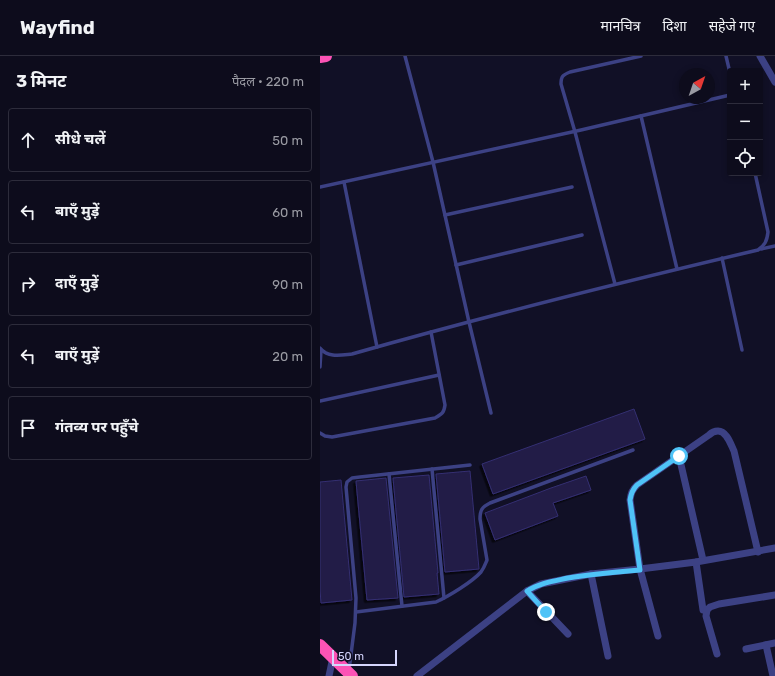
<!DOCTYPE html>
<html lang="hi">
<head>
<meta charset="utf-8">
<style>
  :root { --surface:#0d0c1c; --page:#1b1a29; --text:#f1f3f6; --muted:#9a9ba3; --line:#2d2c3b }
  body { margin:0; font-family:Rubik,"Noto Sans Devanagari",sans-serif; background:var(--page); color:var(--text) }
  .controls { position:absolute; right:12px; top:12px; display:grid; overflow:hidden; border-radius:4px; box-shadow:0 2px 6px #0003 }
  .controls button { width:36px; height:36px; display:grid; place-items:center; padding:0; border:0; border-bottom:1px solid var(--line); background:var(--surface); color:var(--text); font:20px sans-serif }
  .compass { position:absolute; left:359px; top:12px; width:36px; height:36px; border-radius:50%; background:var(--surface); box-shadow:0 2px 6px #0003; rotate:40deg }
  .scale { position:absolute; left:12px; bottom:10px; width:65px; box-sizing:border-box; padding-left:4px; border:2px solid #d6d6fe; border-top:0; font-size:11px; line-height:14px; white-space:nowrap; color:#d6d6fe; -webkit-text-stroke:3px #111026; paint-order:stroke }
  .stop { position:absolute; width:12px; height:12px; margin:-9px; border:3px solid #4fc3f7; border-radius:50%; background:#fff }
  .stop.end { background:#4fc3f7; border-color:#fff; box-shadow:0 1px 4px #0008 }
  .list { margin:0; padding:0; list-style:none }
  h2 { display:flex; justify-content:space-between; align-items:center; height:52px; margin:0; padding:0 16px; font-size:17px }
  h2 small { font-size:13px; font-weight:400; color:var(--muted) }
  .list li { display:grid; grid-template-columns:26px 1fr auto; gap:12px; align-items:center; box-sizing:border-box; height:64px; margin:0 8px 8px; padding:0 8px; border:1px solid var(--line); border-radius:4px }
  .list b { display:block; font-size:15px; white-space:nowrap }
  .list em { font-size:13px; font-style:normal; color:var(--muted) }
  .icon { flex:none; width:22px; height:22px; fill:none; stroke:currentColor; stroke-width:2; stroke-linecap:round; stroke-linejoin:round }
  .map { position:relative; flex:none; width:455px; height:620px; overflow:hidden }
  header { display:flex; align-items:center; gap:24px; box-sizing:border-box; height:56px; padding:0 20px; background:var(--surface); border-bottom:1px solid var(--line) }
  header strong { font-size:19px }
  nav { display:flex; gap:22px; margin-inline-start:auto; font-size:14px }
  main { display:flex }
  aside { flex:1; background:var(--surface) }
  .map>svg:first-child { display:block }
</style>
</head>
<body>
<header>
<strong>Wayfind</strong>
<nav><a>मानचित्र</a><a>दिशा</a><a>सहेजे गए</a></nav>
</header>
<main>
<aside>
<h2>3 मिनट<small>पैदल · 220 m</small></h2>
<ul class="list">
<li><svg class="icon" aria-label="ahead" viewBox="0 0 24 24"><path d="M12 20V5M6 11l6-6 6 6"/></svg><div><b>सीधे चलें</b></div><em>50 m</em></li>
<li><svg class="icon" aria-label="left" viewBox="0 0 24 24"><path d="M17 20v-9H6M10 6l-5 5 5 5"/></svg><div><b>बाएँ मुड़ें</b></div><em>60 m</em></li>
<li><svg class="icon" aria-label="right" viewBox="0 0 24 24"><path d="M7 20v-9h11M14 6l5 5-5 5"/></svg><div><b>दाएँ मुड़ें</b></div><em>90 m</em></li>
<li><svg class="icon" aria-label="left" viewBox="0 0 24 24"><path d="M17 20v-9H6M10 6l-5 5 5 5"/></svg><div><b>बाएँ मुड़ें</b></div><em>20 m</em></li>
<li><svg class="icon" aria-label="arrive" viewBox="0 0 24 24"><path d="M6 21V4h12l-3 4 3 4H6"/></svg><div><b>गंतव्य पर पहुँचे</b></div></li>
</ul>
</aside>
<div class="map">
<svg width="455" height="620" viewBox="0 0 455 620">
  <defs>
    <filter id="shadow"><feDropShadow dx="-2.5" dy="2.5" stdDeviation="0" flood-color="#0009"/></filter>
  </defs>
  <rect width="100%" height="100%" fill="#111026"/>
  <!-- building -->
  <g fill="#201c47" stroke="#352f72" filter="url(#shadow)">
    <path d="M314 353 325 383 173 438 162 408Z"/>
    <path d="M150 415 159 513 125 516 116 418Z"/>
    <path d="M109 419 118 517H117L119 538 84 541 73 422Z"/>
    <path d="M266 420 271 434 233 447 238 460 175 484 165 457 231 432Z"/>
    <path d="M66 422 78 542 47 544 36 425Z"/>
    <path d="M21 424 32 544 1 547 0 534V426Z"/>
  </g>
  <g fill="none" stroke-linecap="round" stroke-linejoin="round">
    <!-- lane -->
    <g stroke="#3c4184" stroke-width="3.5">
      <path d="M85 0 113 106 149 266 171 357"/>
      <path d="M406 0 410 17"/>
      <path d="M321 60 357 213"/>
      <path d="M24 126 57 291"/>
      <path d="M0 131 261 74 410 39"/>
      <path d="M125 159 252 131"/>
      <path d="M441 193 455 190"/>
      <path d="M402 202 422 294"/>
      <path d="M136 209 262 179"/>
      <path d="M295 228 255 76 241 28C241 20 243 19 250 16L321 0"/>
      <path d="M0 292C8 302 21 299 32 298 166 260 302 226 438 194 445 189 447 185 448 176L435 117"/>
      <path d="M0 311 1 294"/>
      <path d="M0 345 119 319"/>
      <path d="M0 377 5 380 12 381 115 362C122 358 124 357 125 349L111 276"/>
      <path d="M112 413 124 542"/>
      <path d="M69 418 82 550"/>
      <path d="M36 556 116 546C129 540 152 526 161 516 164 512 165 509 167 504L160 463C160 454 162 451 170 447L313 394"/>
      <path d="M29 614 35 567 36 542 26 431 27 426 32 422 40 421 150 409"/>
    </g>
    <!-- street -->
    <g stroke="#3c4184" stroke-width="7">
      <path d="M440 0 455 26"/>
      <path d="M359 400 383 504"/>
      <path d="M376 506 383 554"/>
      <path d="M271 518 288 600"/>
      <path d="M207 535 248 578"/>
      <path d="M338 580 320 513 310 444C311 437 312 434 317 429L389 379C391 377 395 375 398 375 407 375 411 389 414 395L438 496"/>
      <path d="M446 589 453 620"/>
      <path d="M426 593 455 587"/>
      <path d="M397 598 386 560 387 554 390 551 399 548 455 539"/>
      <path d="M9 620 13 601"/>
      <path d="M97 620 207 535 221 528 271 518 320 513 376 506 455 492"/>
    </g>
    <!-- highway -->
    <g stroke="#fc53b6" stroke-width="12">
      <path d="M0 1 6 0"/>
      <path d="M0 589 32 620"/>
    </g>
  </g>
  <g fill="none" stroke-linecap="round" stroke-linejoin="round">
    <!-- route -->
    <path stroke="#4fc3f7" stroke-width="5" d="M226 556 207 535C219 527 234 525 248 522 272 518 296 516 320 514L310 444C311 438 312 434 317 429L359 400"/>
  </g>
</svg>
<div class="controls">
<button>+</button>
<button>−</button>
<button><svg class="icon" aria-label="locate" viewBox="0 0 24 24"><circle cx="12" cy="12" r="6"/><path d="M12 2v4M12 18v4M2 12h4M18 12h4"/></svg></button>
</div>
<svg class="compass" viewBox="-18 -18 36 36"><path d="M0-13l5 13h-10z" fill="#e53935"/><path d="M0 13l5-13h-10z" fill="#9a9ba3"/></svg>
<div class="scale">50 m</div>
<div class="stop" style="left:359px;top:400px"></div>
<div class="stop end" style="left:226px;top:556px"></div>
</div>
</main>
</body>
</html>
